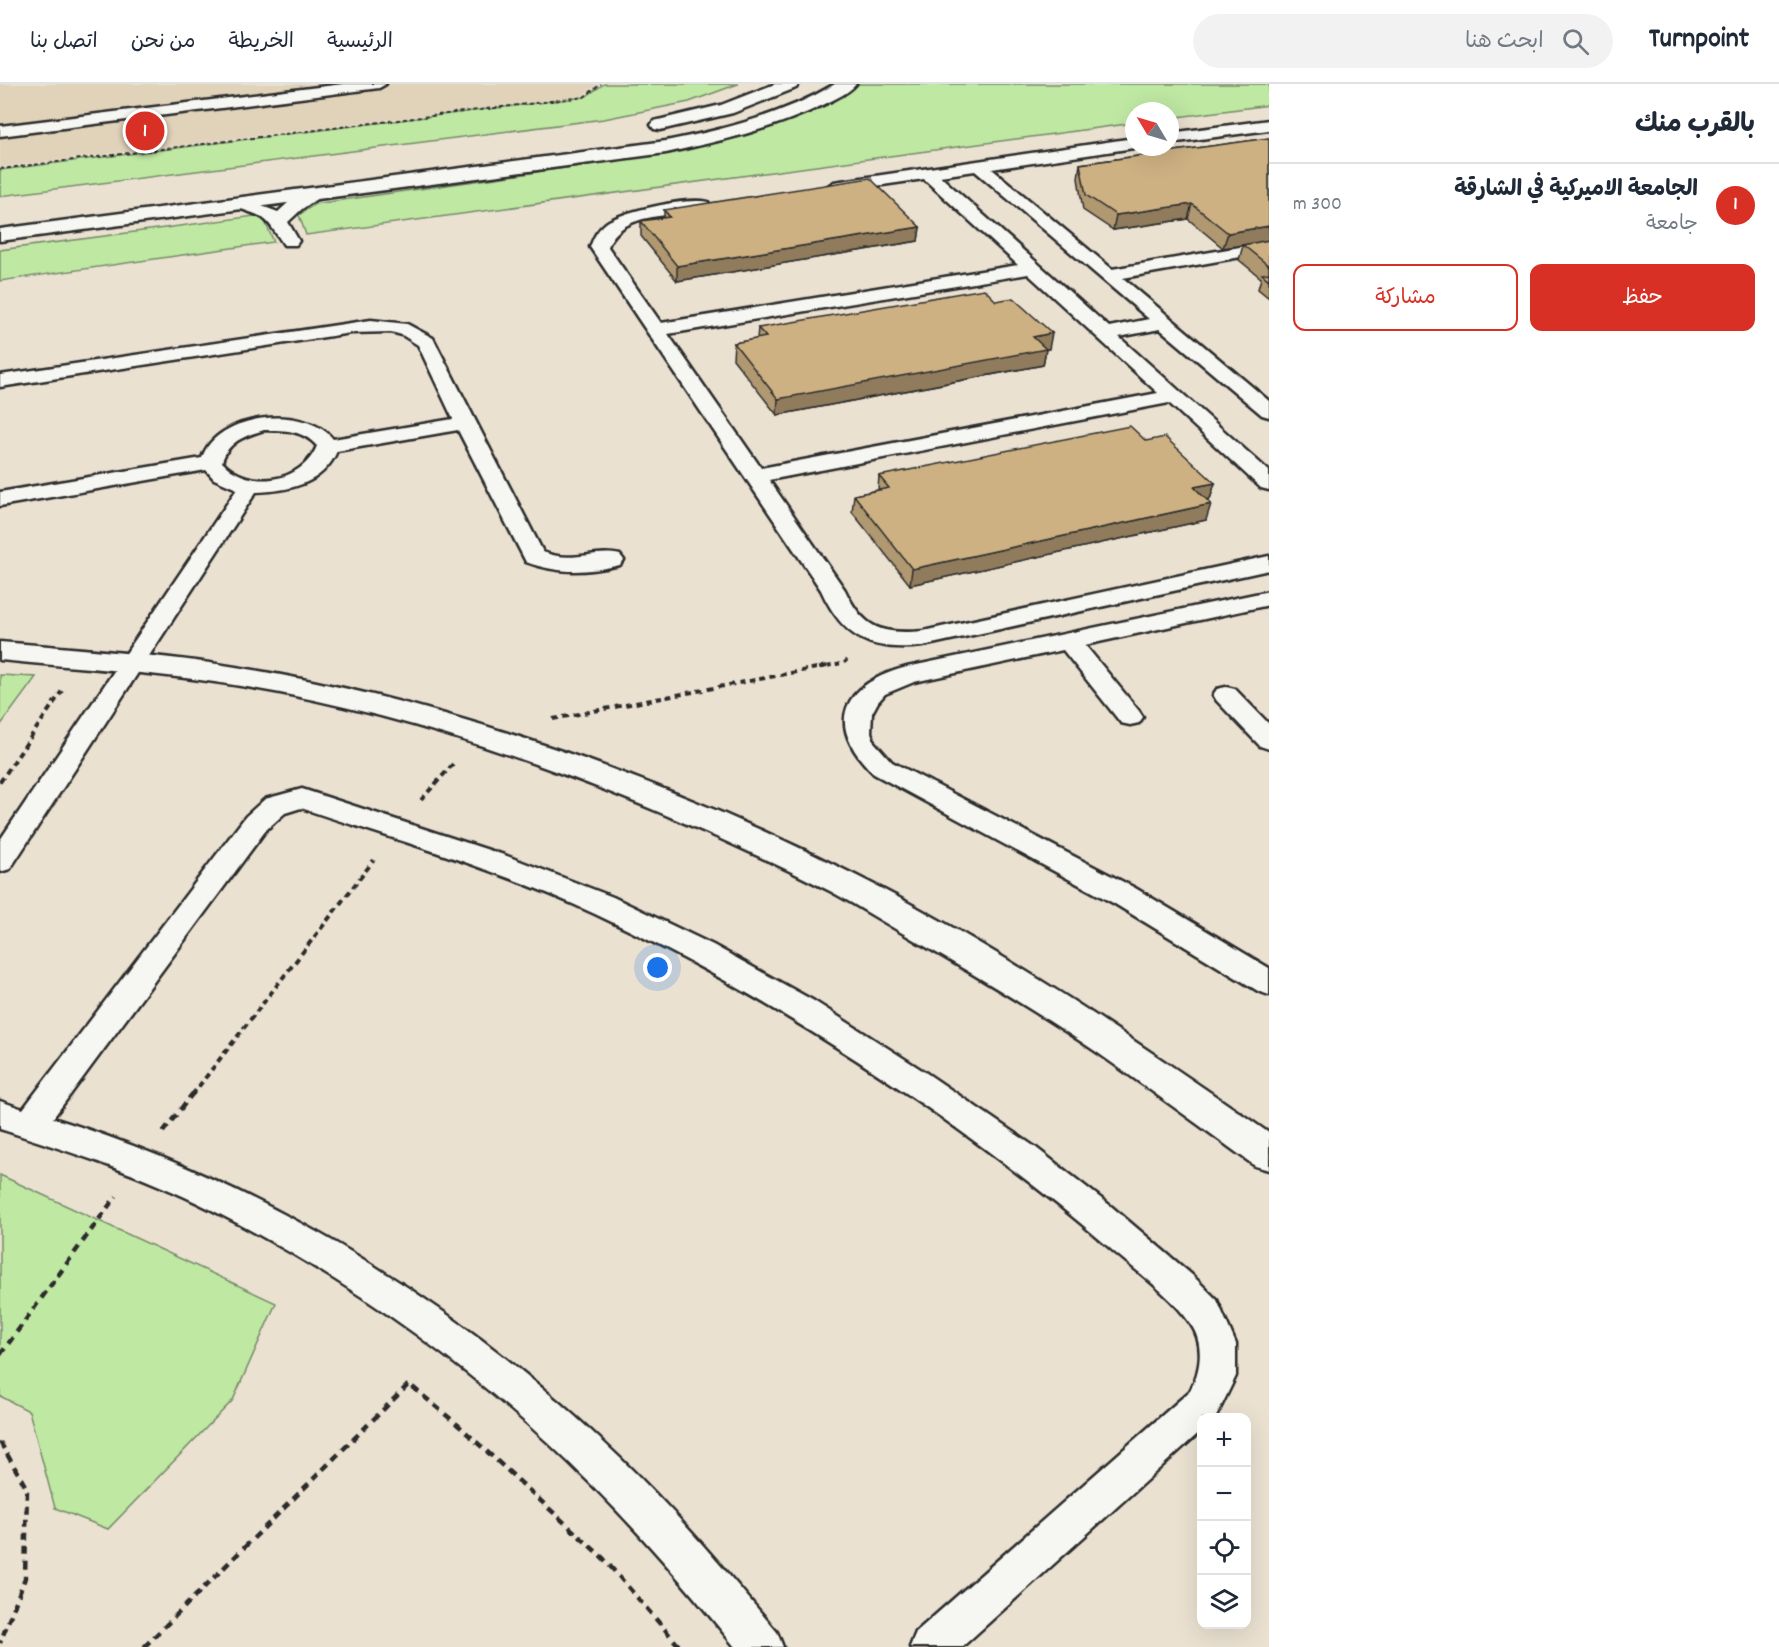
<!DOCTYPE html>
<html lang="ar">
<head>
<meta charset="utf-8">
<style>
  :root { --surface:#fff; --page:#f2f2f3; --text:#1f2937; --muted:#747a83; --line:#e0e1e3; --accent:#d93025 }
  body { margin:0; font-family:Dekko,"Playpen Sans Arabic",sans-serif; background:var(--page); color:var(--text); direction:rtl }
  .controls { position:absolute; right:18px; bottom:18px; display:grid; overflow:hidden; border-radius:12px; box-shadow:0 6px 24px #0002 }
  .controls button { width:54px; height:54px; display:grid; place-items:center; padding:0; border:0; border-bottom:2px solid var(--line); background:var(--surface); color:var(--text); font:30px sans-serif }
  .compass { position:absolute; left:1125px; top:18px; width:54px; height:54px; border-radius:50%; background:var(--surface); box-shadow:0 6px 24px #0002; rotate:308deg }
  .you { position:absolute; left:658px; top:884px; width:21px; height:21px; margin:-15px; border:4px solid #fff; border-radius:50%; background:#1a73e8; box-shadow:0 0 0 9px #1a73e833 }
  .badge { display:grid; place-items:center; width:39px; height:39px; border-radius:50%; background:var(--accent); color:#fff; font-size:20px; font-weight:700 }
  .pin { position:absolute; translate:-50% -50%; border:3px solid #fff; box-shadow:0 2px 6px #0006 }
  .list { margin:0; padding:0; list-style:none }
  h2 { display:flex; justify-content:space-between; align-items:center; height:78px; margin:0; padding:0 24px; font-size:26px }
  h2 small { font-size:20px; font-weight:400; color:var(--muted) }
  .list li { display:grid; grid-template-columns:39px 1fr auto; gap:18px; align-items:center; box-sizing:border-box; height:84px; padding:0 24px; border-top:2px solid var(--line) }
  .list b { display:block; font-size:22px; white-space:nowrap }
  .list p { margin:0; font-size:20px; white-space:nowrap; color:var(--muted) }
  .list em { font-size:20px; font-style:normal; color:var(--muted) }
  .actions { display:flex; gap:12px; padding:18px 24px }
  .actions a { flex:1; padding:14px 0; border:2px solid var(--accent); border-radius:12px; text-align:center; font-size:21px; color:var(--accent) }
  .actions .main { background:var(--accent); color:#fff }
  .icon { flex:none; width:33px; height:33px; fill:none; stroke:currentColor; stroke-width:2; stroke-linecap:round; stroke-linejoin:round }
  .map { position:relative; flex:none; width:1269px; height:1563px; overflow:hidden; direction:ltr }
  header { display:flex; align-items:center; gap:36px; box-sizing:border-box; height:84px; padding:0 30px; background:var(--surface); border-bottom:2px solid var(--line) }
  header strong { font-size:28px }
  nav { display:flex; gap:33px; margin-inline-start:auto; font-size:21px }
  .search { width:420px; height:54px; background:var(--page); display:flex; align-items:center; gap:15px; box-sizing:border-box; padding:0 21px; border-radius:33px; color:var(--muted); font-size:22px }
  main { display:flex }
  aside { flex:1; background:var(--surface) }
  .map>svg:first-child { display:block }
</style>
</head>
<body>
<header>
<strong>Turnpoint</strong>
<div class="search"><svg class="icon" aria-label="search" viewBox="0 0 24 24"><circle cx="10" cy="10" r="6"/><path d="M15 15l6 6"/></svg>ابحث هنا</div>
<nav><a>الرئيسية</a><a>الخريطة</a><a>من نحن</a><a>اتصل بنا</a></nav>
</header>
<main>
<aside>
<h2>بالقرب منك<small></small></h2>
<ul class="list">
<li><span class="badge">1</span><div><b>الجامعة الاميركية في الشارقة</b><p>جامعة</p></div><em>300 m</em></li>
</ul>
<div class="actions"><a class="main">حفظ</a><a>مشاركة</a></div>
</aside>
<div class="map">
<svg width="1269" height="1563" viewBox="0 0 1269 1563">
  <rect width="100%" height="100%" fill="#eae1d1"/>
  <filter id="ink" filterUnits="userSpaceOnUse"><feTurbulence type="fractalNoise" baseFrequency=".0167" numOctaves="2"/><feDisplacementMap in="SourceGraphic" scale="12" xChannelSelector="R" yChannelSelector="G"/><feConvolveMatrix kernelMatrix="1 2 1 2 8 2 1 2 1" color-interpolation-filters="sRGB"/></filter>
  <g filter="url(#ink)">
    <!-- built -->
    <path fill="#e1d3ba" d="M0 0H598L582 12 0 83Z"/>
    <!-- green -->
    <g fill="#bfe8a3" stroke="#758a67" stroke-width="1.5">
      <path d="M604 0H738L689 18 604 35 0 112V86L585 13Z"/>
      <path d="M859 0H1269V21L1170 34V27H1134V39L306 151 299 131 315 120C394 109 472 98 550 86 655 71 770 61 859 0Z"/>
      <path d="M262 131 274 158 0 197V166Z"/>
      <path d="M0 591 36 593 0 642Z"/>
      <path d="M0 1091 276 1219 233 1316 108 1445 55 1424 29 1327 0 1312Z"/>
    </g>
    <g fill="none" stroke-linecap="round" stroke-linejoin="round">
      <defs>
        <g id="service">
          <path d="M343 0H386L379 4 0 52V42Z"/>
          <path d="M1269 36V46L1170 59V49Z"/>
          <path d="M1134 54V63H1137L1134 64 992 85 1112 185 1269 158V168L1123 194 1269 317V333L1262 331 1160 245 1119 253 1269 387V406L1261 404 1169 319 769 396 845 506C863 544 881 551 923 547L1269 472V486L923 562C870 568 843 554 821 506L590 163C594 153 597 146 606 139 622 127 688 113 708 118L711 122 708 126C677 133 621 126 608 163L661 239 1018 181 924 95 834 108 826 103 834 98ZM975 87 1149 235 1109 243 940 92ZM1028 190 1158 309 761 384 668 250Z"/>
          <path d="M317 104 323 105 325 109 302 125 288 138 299 157 296 161H284C265 133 268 133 234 123L232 119 234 115 240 114 278 128 290 117Z"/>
          <path d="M371 236 407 240 433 254 543 468C573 480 594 465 620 471L624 476 620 481C587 489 558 490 526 478L458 346 337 367C323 400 289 407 256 408L10 785 0 788V756L237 405 214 395 206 386 0 422V408L202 374C216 329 305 320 333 355L453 335 418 261 402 251 391 248 351 249 0 303V291ZM264 346C285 346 303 346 317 362 302 399 249 407 222 378 228 357 245 352 264 346Z"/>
          <path d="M1269 507V521L1085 561 1139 627 1143 633 1139 639 1130 641 1121 639 1063 566 914 598 885 610 878 618 872 629 871 648 874 658 892 678 1135 804 1269 884V911L1258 907 1115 820 874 690C823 640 842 600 907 583Z"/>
          <path d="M1226 603 1235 605 1269 640V665L1260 662 1217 617 1213 611 1217 605Z"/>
          <path d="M302 705 507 772 613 813 713 861 814 917 922 986 1035 1063 1112 1123 1192 1191 1217 1216 1236 1260V1292L1216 1333 1202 1334V1346L962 1563H910L916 1548 1190 1307C1201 1286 1205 1260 1190 1239 1170 1210 1131 1183 1104 1159 1052 1114 997 1073 941 1033 831 956 717 887 595 830 501 786 400 757 301 724L285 729 266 746 53 1034C266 1101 459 1219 619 1373 676 1428 727 1488 777 1548L783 1563H735C690 1507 643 1452 592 1401 481 1289 351 1196 210 1125 143 1091 71 1068 0 1045V1017L23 1025 246 732 265 715Z"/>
        </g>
        <path id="minor" d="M0 558C83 565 166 571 248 585 451 619 674 699 857 792 1002 865 1136 957 1269 1049V1086L1255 1082C1203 1044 1151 1006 1098 969 1039 929 977 892 916 857 888 841 860 823 832 808 654 718 444 636 247 603 165 589 82 584 0 576Z"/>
        <g id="tertiary">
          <path d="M775 0H799L796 4 733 29 660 46 654 45 651 41 654 37 721 21Z"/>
          <path d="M835 0H856C849 9 835 15 825 20 775 45 720 57 666 69L0 157V145L666 57C725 45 783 31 835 0Z"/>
        </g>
      </defs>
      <!-- service casing -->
      <use href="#service" stroke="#2b2b2b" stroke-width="5"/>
      <!-- minor casing -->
      <use href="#minor" stroke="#2b2b2b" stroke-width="5"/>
      <!-- tertiary casing -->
      <use href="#tertiary" stroke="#2b2b2b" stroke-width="5"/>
      <!-- path-far3 -->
      <path stroke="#2b2b2b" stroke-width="2" stroke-dasharray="4 3" stroke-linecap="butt" d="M0 85 584 13 601 0"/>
      <!-- path-far2 -->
      <path stroke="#2b2b2b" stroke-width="3" stroke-dasharray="4.5 4" stroke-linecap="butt" d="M819 584 844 579 848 575"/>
      <!-- path-far1 -->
      <g stroke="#2b2b2b" stroke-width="4" stroke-dasharray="6 4.5" stroke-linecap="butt">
        <path d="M553 635 827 582"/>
        <path d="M0 698 62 607"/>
        <path d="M421 716 454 679"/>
        <path d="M192 1011 374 776"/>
      </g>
      <!-- path -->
      <g stroke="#2b2b2b" stroke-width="4.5" stroke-dasharray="8 6" stroke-linecap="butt">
        <path d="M163 1048 193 1009"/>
        <path d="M0 1271 116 1112"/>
        <path d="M0 1358 27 1405 25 1494 0 1559"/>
        <path d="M144 1563 409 1300 458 1341 603 1474 680 1563"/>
      </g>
      <!-- service -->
      <use href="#service" fill="#f6f6f2" fill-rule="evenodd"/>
      <!-- minor -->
      <use href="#minor" fill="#f6f6f2" fill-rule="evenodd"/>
      <!-- tertiary -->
      <use href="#tertiary" fill="#f6f6f2" fill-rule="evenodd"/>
    </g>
    <!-- wall -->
    <g fill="#b09871" stroke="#2b2b2b" stroke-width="1.5">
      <path d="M1269 54V214L1258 205 1261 194 1239 176 1243 161 1247 160 1223 164 1188 135 1113 146 1083 126 1078 94 1080 80Z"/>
      <path d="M664 126 920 143 918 157 677 197 641 152V137L664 134Z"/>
      <path d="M758 244 1049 265H1046L1043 281 777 331 733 275 734 259 757 255Z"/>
      <path d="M1146 357 1215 399 1210 415 1207 416 1206 436 910 501 852 428 854 411 878 406 879 392Z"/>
    </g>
    <!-- shaded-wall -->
    <g fill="#907c5c" stroke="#2b2b2b" stroke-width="1.5">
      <path d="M1192 120 1188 135 1113 146 1116 131Z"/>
      <path d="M1269 142V157L1223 164 1228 149Z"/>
      <path d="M920 143 918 157 677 197V182Z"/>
      <path d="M1052 249 1049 265H1046L1043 281 777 331 778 315 1033 253Z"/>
      <path d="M1215 399 1210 415 1189 420 1194 403Z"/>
      <path d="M1211 420 1206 436 910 501 912 485Z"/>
    </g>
    <!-- building -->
    <g fill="#cdb183" stroke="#2b2b2b" stroke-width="1.5">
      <path d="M1269 54V142L1228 149 1192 120 1116 131 1086 111 1080 80Z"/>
      <path d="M870 94 920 143 677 182 641 137 670 133 664 126Z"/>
      <path d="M1269 156V182L1243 161Z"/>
      <path d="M1269 189V196L1262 190Z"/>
      <path d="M984 205 996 217 1013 214 1052 249 1033 253 1046 265 778 315 734 259 766 253 758 244Z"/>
      <path d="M1130 342 1146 357 1165 353 1215 399 1194 403 1211 420 912 485 854 411 889 404 879 392Z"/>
    </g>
  </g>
</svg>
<div class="controls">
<button>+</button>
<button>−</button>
<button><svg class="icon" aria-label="locate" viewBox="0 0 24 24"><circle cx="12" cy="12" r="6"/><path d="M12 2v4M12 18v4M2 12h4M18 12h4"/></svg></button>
<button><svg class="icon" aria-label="layers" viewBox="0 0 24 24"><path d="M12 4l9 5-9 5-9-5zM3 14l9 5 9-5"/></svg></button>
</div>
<svg class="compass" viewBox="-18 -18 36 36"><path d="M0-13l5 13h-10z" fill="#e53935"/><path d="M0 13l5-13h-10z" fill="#747a83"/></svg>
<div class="you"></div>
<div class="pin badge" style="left:145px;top:47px">1</div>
</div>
</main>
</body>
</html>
